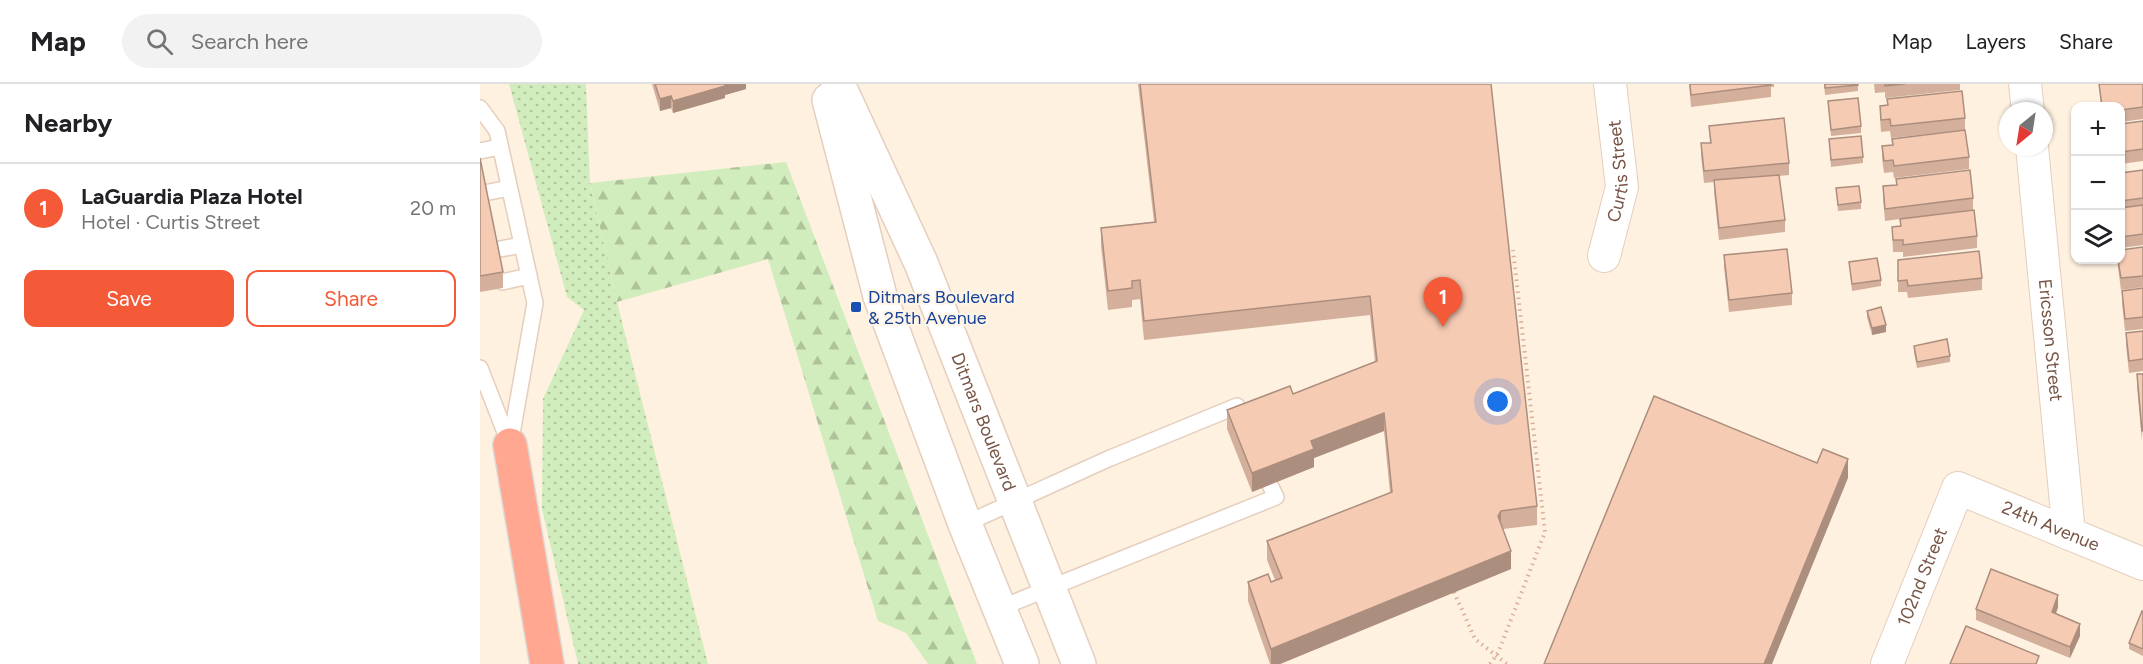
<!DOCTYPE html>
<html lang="en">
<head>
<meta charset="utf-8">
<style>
  :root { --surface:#fff; --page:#f2f2f2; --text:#202124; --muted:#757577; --line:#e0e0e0; --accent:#f45938 }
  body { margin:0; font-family:Figtree,sans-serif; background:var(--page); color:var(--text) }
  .controls { position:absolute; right:18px; top:18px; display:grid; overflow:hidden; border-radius:12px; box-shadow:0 2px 4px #0004 }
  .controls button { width:54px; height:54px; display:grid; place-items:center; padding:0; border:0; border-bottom:2px solid var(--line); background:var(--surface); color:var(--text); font:30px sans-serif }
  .compass { position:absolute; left:1519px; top:18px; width:54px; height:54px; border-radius:50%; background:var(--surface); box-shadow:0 2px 4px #0004; rotate:210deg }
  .you { position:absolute; left:1018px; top:318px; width:21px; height:21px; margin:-15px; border:4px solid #fff; border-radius:50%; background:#1a73e8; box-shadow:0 0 0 9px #1a73e833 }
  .badge { display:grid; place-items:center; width:39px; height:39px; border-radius:50%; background:var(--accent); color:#fff; font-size:20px; font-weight:700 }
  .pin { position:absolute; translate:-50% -50px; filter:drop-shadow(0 2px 3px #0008) }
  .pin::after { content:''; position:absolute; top:32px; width:21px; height:18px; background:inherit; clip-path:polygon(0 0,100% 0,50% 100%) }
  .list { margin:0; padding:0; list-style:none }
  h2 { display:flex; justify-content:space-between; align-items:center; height:78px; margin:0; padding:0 24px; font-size:26px }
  h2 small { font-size:20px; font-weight:400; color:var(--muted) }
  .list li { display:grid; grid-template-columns:39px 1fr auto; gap:18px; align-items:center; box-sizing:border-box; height:90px; padding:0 24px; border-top:2px solid var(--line) }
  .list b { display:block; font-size:22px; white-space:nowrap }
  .list p { margin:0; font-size:20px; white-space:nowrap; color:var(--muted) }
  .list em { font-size:20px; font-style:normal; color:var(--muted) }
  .actions { display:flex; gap:12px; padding:18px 24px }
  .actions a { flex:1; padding:14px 0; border:2px solid var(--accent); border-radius:12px; text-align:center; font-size:21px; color:var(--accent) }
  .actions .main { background:var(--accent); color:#fff }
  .icon { flex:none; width:33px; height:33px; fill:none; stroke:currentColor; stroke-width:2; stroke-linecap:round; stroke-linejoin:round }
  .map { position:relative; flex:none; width:1663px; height:580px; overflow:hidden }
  header { display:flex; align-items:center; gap:36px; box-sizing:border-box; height:84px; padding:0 30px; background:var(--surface); border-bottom:2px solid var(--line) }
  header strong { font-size:28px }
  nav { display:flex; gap:33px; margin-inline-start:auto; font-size:21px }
  .search { width:420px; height:54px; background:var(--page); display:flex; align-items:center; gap:15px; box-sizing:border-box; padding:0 21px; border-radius:33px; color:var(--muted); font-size:22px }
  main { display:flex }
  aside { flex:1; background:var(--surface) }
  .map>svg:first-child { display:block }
</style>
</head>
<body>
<header>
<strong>Map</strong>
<div class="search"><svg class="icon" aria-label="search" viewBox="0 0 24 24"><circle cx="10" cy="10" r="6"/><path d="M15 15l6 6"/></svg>Search here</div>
<nav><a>Map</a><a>Layers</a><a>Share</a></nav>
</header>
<main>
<aside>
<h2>Nearby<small></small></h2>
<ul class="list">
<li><span class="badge">1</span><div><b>LaGuardia Plaza Hotel</b><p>Hotel · Curtis Street</p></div><em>20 m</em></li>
</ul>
<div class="actions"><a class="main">Save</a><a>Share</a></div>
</aside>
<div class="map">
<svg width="1663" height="580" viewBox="0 0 1663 580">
  <defs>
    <pattern id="grass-dots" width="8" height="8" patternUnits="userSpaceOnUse" patternTransform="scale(1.5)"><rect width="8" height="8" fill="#d2edbd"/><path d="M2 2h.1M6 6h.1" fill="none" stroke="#afc39b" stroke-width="1.8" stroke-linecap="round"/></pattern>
    <pattern id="forest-firs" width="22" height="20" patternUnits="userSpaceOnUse" patternTransform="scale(1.5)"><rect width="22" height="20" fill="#d2edbd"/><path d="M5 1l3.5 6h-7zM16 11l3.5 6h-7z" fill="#afc39b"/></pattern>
  </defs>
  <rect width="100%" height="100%" fill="#fef1df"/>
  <!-- grass -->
  <path fill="url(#grass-dots)" d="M29 0H106L110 99 137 218 228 580H98L62 425 63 315 104 226 87 213Z"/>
  <!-- forest -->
  <path fill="url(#forest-firs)" d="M306 78 497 580H448L426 549 398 537 288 175 137 218 110 99Z"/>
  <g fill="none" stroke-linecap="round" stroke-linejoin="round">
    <defs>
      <g id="service">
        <path d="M0 24 17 47 55 219 30 361"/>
        <path d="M0 67 20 63"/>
        <path d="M4 109 29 104"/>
        <path d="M15 166 42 161"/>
        <path d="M22 198 49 192"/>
        <path d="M0 284 30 361"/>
        <path d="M485 440 628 375 757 322 764 338"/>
        <path d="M520 524 796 413 790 401"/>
      </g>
      <g id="minor">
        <path d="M1545 0 1548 27"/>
        <path id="s1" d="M1552 63 1589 450"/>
        <path id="s2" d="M1124 172 1142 103 1130 0"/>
        <path id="s3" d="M1407 580 1478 404 1663 480"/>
      </g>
      <g id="tertiary">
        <path id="s4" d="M358 0 441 179 599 580"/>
        <path d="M349 16 400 212 485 440 542 580"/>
      </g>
      <path id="motorway" d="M30 361 67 580"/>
    </defs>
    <!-- service casing -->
    <use href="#service" stroke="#e5cebd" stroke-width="18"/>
    <!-- minor casing -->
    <use href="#minor" stroke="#e5cebd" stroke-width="34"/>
    <!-- tertiary casing -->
    <use href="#tertiary" stroke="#e5cebd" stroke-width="36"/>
    <!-- motorway casing -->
    <use href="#motorway" stroke="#ded6d2" stroke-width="36"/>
    <!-- path -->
    <path stroke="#dbaf98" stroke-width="4" stroke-dasharray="1.5 4.5" stroke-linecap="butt" d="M1010 580 1018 569 1065 448 1033 166"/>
    <!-- service -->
    <use href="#service" stroke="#fff" stroke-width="15"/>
    <!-- minor -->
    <use href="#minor" stroke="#fff" stroke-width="32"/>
    <!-- tertiary -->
    <use href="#tertiary" stroke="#fff" stroke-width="33"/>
    <!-- motorway -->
    <use href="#motorway" stroke="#ffa790" stroke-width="33"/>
    <!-- path-bridge -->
    <path stroke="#dbaf98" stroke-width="4" stroke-dasharray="1.5 4.5" stroke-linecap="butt" d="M974 508 995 555 1027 580"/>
  </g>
  <!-- wall -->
  <g fill="#d4af9b">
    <path d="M172 0H266V5L245 11V14L193 29 191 24 180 27Z"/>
    <path d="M658 0H1011L1057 422V441L1023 445 1031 485 800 580H790L768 517V498H791L795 496 787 476V457L910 409 904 347 834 374V383L772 408 747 345V326L813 310 895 278 890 231 664 256 660 215 652 216V223L628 226 621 162V144L674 138Z"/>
    <path d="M1209 0H1294V3H1291V13L1211 23Z"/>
    <path d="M1344 0H1378V7L1345 11Z"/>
    <path d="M1394 0H1480V6L1405 14V8L1395 9Z"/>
    <path d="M1619 0H1663V35L1641 38V22H1621Z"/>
    <path d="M1407 15 1485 34V46L1411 54 1410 47 1401 48 1400 33V22L1407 21Z"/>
    <path d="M1348 17 1381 42V49L1351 52Z"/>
    <path d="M1663 37V77L1641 80V40Z"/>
    <path d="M1229 42 1309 79V91L1299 92 1305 136V148L1239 156 1234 108V98L1224 99 1221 71V59H1230Z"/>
    <path d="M1349 55 1383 73V79L1351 83Z"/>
    <path d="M1412 55 1489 73V85L1414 94 1413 88 1404 89 1402 74V62L1412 61Z"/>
    <path d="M0 74 23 188V204L0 208Z"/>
    <path d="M1663 86V161L1641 164V89Z"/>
    <path d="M1416 95 1493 114V126L1497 152V164L1423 173V168H1413L1412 143 1420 142V135L1405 137 1403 114V102L1416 101Z"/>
    <path d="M1356 104 1381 118V125L1358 127Z"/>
    <path d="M1663 163V203L1641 206 1637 176H1641Z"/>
    <path d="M1244 171 1312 209V221L1249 228 1244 183Z"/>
    <path d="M1418 176 1502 194V206L1428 214 1427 208H1418Z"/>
    <path d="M1369 178 1401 196V202L1372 207Z"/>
    <path d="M1663 204V245L1645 247 1642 219V207Z"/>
    <path d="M1387 227 1406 248 1392 251 1387 233Z"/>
    <path d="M1663 247V287L1649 289 1646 261V249Z"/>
    <path d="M1434 262 1470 272V278L1437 284 1434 268Z"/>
    <path d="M1657 290H1663L1662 358 1657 302Z"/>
    <path d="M1578 523 1576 530 1600 552 1590 574 1496 536V525Z"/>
    <path d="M1663 527V572L1649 565V559Z"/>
  </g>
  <!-- shaded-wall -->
  <g fill="#ac8e7e">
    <path d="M244 0H266V5L245 11V14L193 29V17Z"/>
    <path d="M191 12V24L180 27V15Z"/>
    <path d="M1406 241V248L1392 251V244Z"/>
    <path d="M904 329V347L834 374V383L772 408V389L831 357Z"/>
    <path d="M1368 375V394L1292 580H1284Z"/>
    <path d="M1021 427V445L1018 432Z"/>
    <path d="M1031 467V485L800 580H791V565Z"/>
    <path d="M1578 511V523L1572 540V528Z"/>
    <path d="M1600 540V552L1590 574V563Z"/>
  </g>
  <!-- building -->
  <g fill="#f6cbb4" stroke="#ac8e7e" stroke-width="1.5">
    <path d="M175 0H245V2L193 17 191 12 180 15Z"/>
    <path d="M660 0H1011L1057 422 1021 427 1018 432 1031 467 791 565 768 498 788 490 791 498 802 494 787 457 912 408 904 329 831 357 834 365 772 389 747 326 810 302 813 310 897 277 890 212 664 237 660 196 652 197V204L628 207 621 144 676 138Z"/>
    <path d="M1210 0H1291V1L1211 11Z"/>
    <path d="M1345 0H1378V1L1345 4Z"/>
    <path d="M1405 0H1425L1405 2Z"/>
    <path d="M1619 0H1663V23L1641 26V22H1622Z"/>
    <path d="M1482 7 1485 34 1411 42 1410 35 1401 36 1400 22 1408 21 1407 15Z"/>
    <path d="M1378 14 1381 42 1351 46 1348 17Z"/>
    <path d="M1304 34 1309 79 1224 87 1221 59H1231L1229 42Z"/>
    <path d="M1663 37V65L1641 68V40Z"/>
    <path d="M1485 46 1489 73 1414 82 1413 76 1404 77 1402 62 1413 61 1412 55Z"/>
    <path d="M1381 52 1383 73 1351 76 1349 55Z"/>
    <path d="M0 74 23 188 0 192Z"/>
    <path d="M1490 86 1493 114 1405 125 1403 102 1417 101 1416 95Z"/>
    <path d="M1663 86V114L1641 117V89Z"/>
    <path d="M1299 91 1305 136 1239 144 1234 96Z"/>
    <path d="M1379 102 1381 118 1358 121 1356 104Z"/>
    <path d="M1663 121V150L1641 153V124Z"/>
    <path d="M1494 126 1497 152 1423 161V156H1413L1412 143 1421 142 1420 135Z"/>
    <path d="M1663 163V192L1641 194 1638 176H1641V166Z"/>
    <path d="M1307 165 1312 209 1249 216 1244 171Z"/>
    <path d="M1499 167 1502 194 1428 202 1427 196 1418 197V176Z"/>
    <path d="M1397 174 1401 196 1372 200 1369 178Z"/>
    <path d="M1663 204V233L1645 235 1642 207Z"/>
    <path d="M1401 223 1406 241 1392 244 1387 227Z"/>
    <path d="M1663 247V275L1649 277 1646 249Z"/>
    <path d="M1467 255 1470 272 1437 278 1434 262Z"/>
    <path d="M1657 290H1663V346L1662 347Z"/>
    <path d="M1174 312 1337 379 1343 365 1368 375 1284 580H1064Z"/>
    <path d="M1511 485 1578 511 1572 528 1600 540 1590 563 1496 525Z"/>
    <path d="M1662 527H1663V565L1649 559Z"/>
    <path d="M1486 542 1559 572 1556 580H1470Z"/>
  </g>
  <!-- markers -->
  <rect fill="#1a4fb4" stroke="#fff5e7" stroke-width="2" x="370" y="217" width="12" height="12" rx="3"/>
  <g text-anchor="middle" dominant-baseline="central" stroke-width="4.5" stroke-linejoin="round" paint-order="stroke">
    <!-- street labels -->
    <g font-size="18" fill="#775445" stroke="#fff5e7">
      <text stroke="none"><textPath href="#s2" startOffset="87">Curtis Street</textPath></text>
      <text stroke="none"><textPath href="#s1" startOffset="194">Ericsson Street</textPath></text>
      <text stroke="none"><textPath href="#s4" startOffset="368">Ditmars Boulevard</textPath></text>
      <text stroke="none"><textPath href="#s3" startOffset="290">24th Avenue</textPath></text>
      <text stroke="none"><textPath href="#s3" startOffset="94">102nd Street</textPath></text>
    </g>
    <!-- transit labels -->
    <g font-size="18" fill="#164399" stroke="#fff5e7" text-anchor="start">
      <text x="388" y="213">Ditmars Boulevard<tspan x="388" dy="21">&amp; 25th Avenue</tspan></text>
    </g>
  </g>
</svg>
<div class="controls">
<button>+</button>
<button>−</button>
<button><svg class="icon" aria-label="layers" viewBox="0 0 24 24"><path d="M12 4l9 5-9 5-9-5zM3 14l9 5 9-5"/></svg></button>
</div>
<svg class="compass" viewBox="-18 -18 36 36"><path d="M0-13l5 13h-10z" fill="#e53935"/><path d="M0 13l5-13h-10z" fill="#757577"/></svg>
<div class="you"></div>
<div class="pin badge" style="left:963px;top:243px">1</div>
</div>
</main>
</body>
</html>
